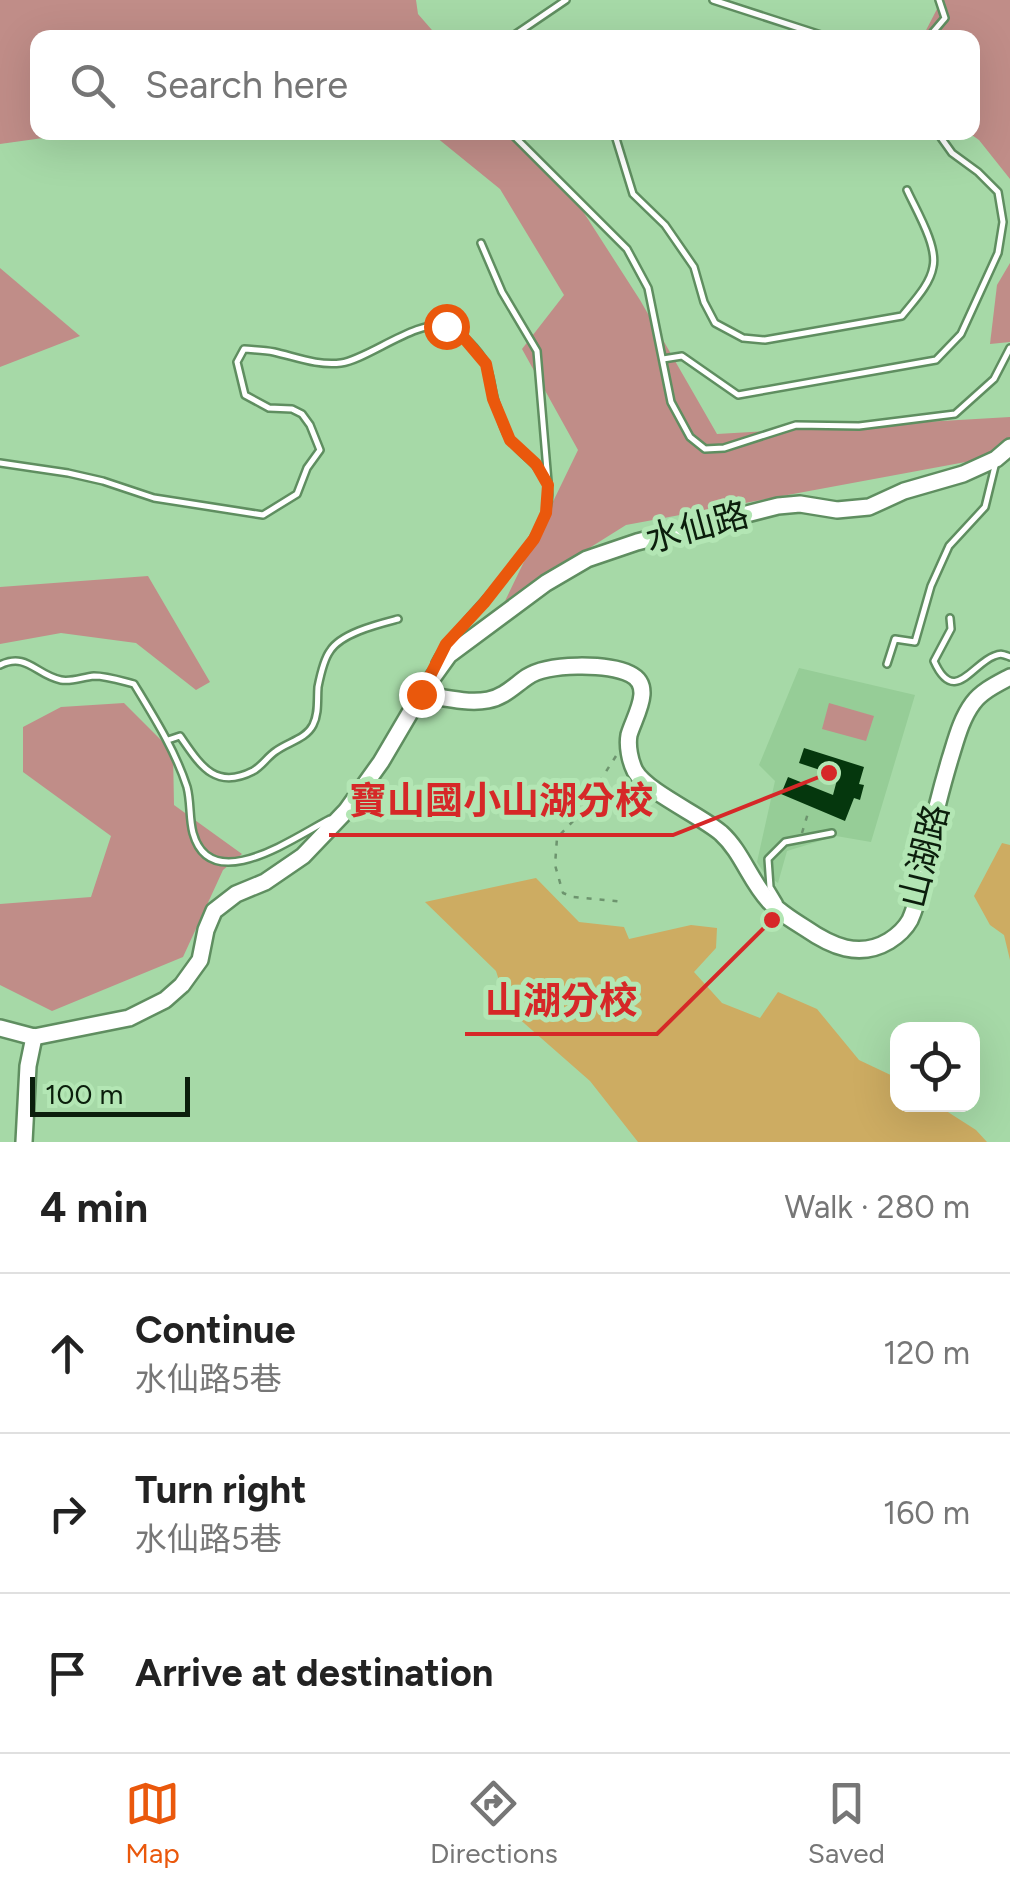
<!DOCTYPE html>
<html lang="en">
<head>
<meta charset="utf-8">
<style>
  :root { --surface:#fff; --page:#f2f2f2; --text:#222; --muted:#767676; --line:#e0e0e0; --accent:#ea580c }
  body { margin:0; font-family:Figtree,"Noto Sans TC",sans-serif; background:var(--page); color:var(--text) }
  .controls { position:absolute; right:30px; bottom:30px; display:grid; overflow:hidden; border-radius:20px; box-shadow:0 10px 40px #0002 }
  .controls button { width:90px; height:90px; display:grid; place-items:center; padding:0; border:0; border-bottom:2px solid var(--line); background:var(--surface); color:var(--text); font:50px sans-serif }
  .scale { position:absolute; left:30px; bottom:25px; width:160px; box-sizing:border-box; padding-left:10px; border:5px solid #0b1e0c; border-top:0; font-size:28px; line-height:35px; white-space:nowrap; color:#0b1e0c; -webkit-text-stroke:8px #b3e6b4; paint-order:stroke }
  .stop { position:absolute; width:30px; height:30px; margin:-22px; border:8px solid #ea580c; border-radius:50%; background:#fff }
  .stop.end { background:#ea580c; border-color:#fff; box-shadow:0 2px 10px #0008 }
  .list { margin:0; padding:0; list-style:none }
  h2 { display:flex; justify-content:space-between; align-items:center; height:130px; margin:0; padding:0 40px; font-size:42px }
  h2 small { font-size:32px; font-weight:400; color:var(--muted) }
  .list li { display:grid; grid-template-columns:65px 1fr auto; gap:30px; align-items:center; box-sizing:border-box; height:160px; padding:0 40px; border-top:2px solid var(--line) }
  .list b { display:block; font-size:38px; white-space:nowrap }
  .list p { margin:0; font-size:32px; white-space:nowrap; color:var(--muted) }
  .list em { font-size:32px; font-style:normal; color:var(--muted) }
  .icon { flex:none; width:55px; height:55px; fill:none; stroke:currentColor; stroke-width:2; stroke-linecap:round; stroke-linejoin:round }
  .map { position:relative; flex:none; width:1010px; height:1142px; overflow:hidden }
  .search { position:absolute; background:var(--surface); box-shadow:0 10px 40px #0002; left:30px; right:30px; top:30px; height:110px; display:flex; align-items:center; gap:25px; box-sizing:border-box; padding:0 35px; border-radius:20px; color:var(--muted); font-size:38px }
  .sheet { height:610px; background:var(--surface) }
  nav { display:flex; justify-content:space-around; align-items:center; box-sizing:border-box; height:140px; border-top:2px solid var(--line); background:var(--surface); font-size:28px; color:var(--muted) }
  nav a { display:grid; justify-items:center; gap:5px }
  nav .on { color:var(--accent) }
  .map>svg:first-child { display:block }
</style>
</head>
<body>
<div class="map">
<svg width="1010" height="1142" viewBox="0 0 1010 1142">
  <rect width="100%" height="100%" fill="#a6d9a7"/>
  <!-- built -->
  <path fill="#96cd97" d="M799 668 915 695 871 842 836 836 787 851 778 883 764 873 757 862 775 781 759 765Z"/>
  <!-- green -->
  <g fill="#c08d88">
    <path d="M0 0H416L418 14 438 37 38 38V132L79 133 0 144Z"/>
    <path d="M937 0H1010V179L979 140 969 133 972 132V38H922L937 9Z"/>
    <path d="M431 133H518L577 202 640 300 717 434 1010 417V442L998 456 626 525 505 601 578 450 522 349 564 295 500 189Z"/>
    <path d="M1010 263V342L990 344 997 285Z"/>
    <path d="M0 268 80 336 0 367Z"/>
    <path d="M148 576 210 682 196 690 136 643 61 633 0 644V587Z"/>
    <path d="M124 703 173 752 174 805 242 854 223 870 183 957 52 1011 0 985V904L91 897 111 836 23 772V727L61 707Z"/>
    <path d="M829 703 874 716 866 741 822 729Z"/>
  </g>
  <!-- water -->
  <g fill="#cdac62">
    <path d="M1002 843 1010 845V960L1004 935 990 925 974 896Z"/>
    <path d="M536 878 579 922 624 927 629 939 691 925 717 928 716 948 694 972 722 1003 760 1018 778 992 817 1009 859 1060 897 1078 898 1104 937 1105 976 1130 987 1142H638L590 1081 508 1009 496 971 425 902Z"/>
  </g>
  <!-- building -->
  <path fill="#05370d" d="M804 748 864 767 859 784 864 785 860 800 854 798 845 821 781 794 788 777 833 795 838 776 799 763Z"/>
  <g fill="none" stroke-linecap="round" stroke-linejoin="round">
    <defs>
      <g id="lane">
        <path d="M713 0 830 38"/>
        <path d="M510 38 566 0"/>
        <path d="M928 38 945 18 939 0"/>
        <path d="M510 132 627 249 648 288 671 402 690 437 705 449 724 448 796 425 859 426 955 414 994 379 1010 348"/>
        <path d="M614 132 633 194 665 225 694 267 704 302 715 323 743 338 765 340 902 316C913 302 930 285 933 267 938 246 916 210 907 190"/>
        <path d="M481 243 502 292 537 351 548 482"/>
        <path d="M663 359 682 356 738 395 936 360 961 334 998 253 1003 222 998 192 978 172 952 153 937 132"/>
        <path d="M0 463 68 473 103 481 154 498 263 515 297 494 307 468 320 450 310 425 302 414 292 409 269 408 245 395 237 362 244 349C254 350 264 350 274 352 296 357 318 366 341 363 369 359 419 317 447 327 461 331 479 351 485 363 492 376 491 393 497 407 501 418 504 433 512 442 523 456 538 463 546 481 568 532 455 621 435 663"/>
        <path d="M950 618 951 629 934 661C954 706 972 664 994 656 1001 653 1002 654 1010 657"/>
        <path d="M887 664 895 639 915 642 931 586 949 546 985 507 996 462"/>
        <path d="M0 665C27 652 36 675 61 680 72 682 83 677 94 676 107 676 122 681 134 684 154 717 175 750 187 787 191 802 189 818 193 833 211 898 296 836 330 819"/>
        <path d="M168 740 180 736C199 763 214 791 253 771 262 766 267 757 276 751 288 742 306 739 313 725 319 713 317 700 318 687 320 677 324 659 330 651 341 633 379 624 398 619"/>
        <path d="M779 902 770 887 768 859 785 842 832 833"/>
      </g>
      <g id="secondary">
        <path d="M421 694C442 697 467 704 488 700 504 697 514 686 527 677 548 663 606 663 630 674 655 686 634 717 629 735 627 746 630 761 635 771 647 792 700 815 721 833 742 852 750 881 769 901 779 912 792 920 805 928 831 946 859 959 889 941 897 936 905 929 910 920 921 895 924 866 930 839 935 812 942 786 950 759 956 740 961 719 973 703 982 691 997 684 1010 677"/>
        <path d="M0 1028 34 1037 129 1018 165 1000 182 985 200 960 206 930 214 911 236 894 265 882 303 856 346 811 381 762 421 694 449 655 546 583 587 559 637 542 778 506 800 504 837 510 869 507 904 491 963 474 996 459 1010 447"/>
        <path d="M24 1142 28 1066 34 1037"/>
      </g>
    </defs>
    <!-- lane casing -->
    <use href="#lane" stroke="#5f8e60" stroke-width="10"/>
    <!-- secondary casing -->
    <use href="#secondary" stroke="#5f8e60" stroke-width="20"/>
    <!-- path -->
    <g stroke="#6d946e" stroke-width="2.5" stroke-dasharray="5 8" stroke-linecap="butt">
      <path d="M616 756 576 818 557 838 555 865 563 893 573 897 625 902"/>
      <path d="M802 833 808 813"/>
    </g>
    <!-- lane -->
    <use href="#lane" stroke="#fff" stroke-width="5"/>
    <!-- secondary -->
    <use href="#secondary" stroke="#fff" stroke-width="15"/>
  </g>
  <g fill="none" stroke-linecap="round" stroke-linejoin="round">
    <!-- route -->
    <path stroke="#ea580c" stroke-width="12" d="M421 694 446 644 484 603 534 539 546 513 548 485 536 464 510 440 493 399 486 364 464 338 446 326"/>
  </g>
  <g text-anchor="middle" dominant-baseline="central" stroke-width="10" stroke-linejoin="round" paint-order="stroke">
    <!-- street labels -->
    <g font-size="35" fill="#0b1e0c" stroke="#b3e6b4">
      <text transform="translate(697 527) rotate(-15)">水仙路</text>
      <text transform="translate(924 856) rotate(-76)">山湖路</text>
    </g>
  </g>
  <!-- callouts -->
  <path fill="none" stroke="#d62828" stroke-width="4" d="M829 773L673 835H329M772 920L657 1034H465"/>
  <g fill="#d62828" stroke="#b3e6b4" stroke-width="4">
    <circle cx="829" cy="773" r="10"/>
    <circle cx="772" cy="920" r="10"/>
  </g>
  <g font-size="38" text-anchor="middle" font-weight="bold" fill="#d62828" stroke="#b3e6b4" stroke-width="10" stroke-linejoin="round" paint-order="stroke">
    <text x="501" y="814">寶山國小山湖分校</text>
    <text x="561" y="1014">山湖分校</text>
  </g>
</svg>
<div class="controls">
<button><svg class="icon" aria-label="locate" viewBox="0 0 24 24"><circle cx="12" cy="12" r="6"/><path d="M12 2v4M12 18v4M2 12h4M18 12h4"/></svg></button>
</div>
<div class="scale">100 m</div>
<div class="stop" style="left:446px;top:326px"></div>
<div class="stop end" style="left:421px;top:694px"></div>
<div class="search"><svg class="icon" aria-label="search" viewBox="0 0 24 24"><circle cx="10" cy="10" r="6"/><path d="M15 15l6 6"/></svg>Search here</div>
</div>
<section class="sheet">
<h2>4 min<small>Walk · 280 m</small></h2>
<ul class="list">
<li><svg class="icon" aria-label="ahead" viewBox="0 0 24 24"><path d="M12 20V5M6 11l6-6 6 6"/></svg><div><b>Continue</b><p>水仙路5巷</p></div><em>120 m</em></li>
<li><svg class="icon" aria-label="right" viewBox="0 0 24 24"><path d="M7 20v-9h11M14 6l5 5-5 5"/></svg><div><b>Turn right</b><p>水仙路5巷</p></div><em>160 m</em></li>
<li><svg class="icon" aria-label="arrive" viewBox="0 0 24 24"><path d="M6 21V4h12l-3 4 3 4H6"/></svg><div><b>Arrive at destination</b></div></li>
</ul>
</section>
<nav>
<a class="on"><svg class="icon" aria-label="map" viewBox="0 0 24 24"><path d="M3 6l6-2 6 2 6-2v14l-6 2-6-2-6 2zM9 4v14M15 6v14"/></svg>Map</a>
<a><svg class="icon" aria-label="directions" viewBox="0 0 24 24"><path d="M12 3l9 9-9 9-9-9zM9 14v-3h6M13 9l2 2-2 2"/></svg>Directions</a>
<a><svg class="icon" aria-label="saved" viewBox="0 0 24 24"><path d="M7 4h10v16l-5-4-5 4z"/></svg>Saved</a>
</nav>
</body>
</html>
